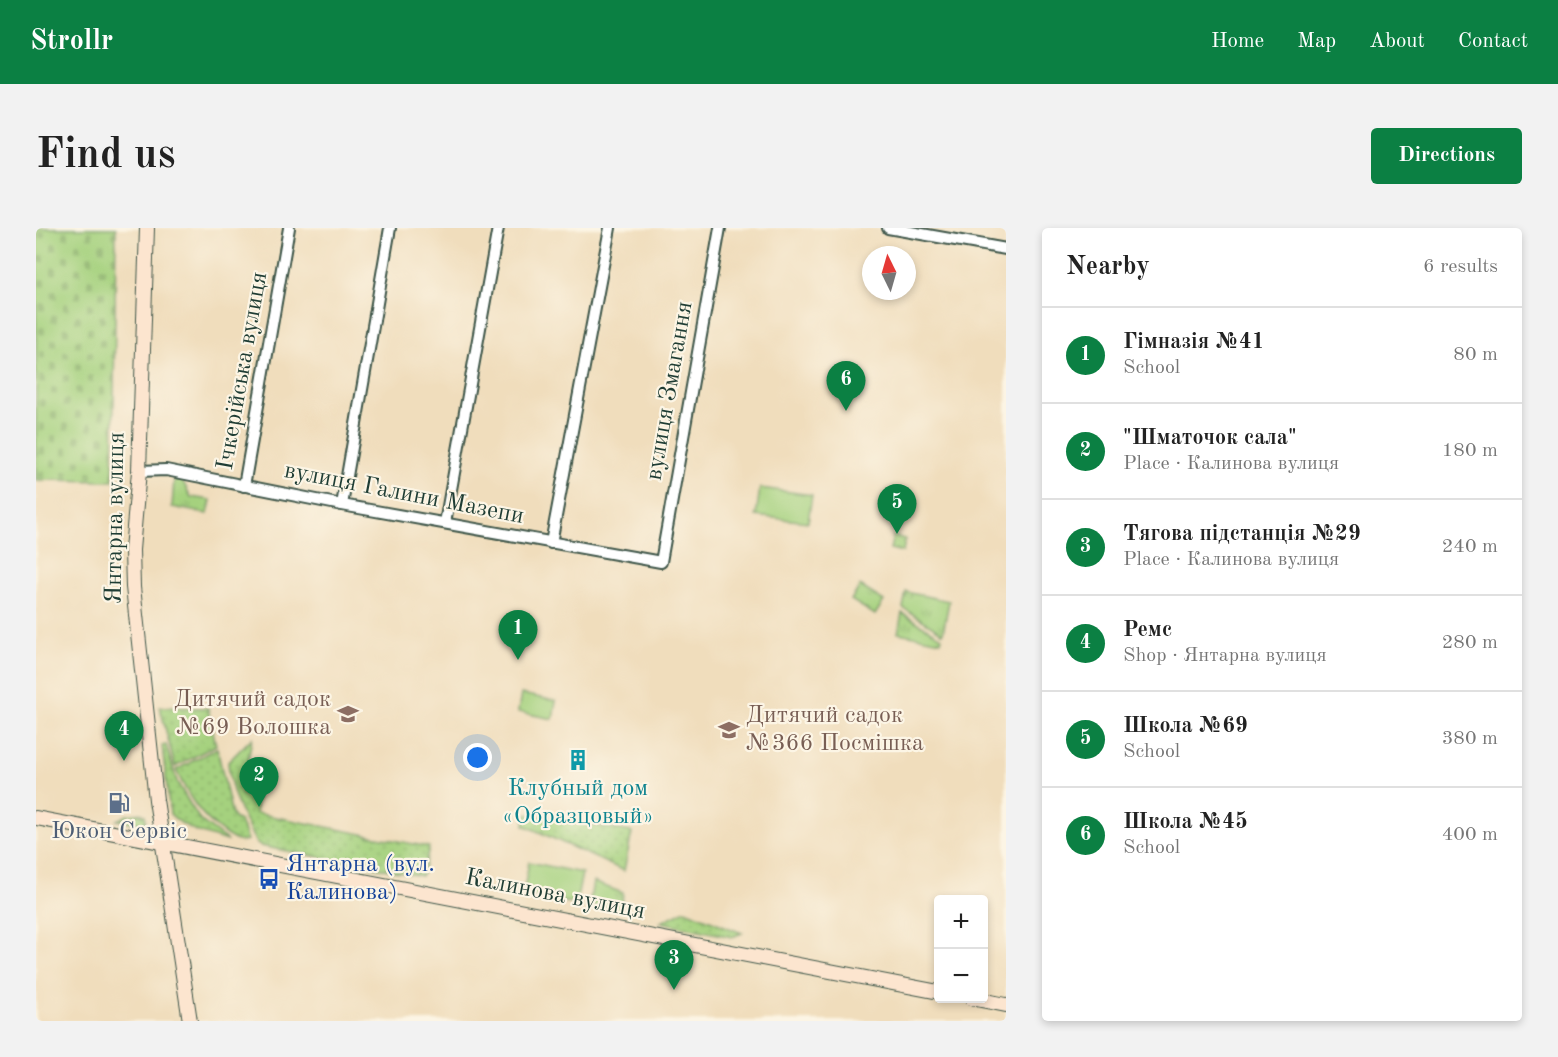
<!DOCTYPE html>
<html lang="en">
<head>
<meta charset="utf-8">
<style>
  :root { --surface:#fff; --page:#f2f2f2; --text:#222; --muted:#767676; --line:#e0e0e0; --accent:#0b8043 }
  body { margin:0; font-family:"Old Standard TT",serif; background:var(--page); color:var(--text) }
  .controls { position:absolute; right:18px; bottom:18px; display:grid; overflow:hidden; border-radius:6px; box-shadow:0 3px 9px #0003 }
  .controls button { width:54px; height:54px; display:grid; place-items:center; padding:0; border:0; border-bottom:2px solid var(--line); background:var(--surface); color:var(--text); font:30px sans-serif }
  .compass { position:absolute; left:826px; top:18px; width:54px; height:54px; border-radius:50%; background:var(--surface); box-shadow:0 3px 9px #0003; rotate:355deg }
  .you { position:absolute; left:442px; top:530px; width:21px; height:21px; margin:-15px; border:4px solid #fff; border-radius:50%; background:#1a73e8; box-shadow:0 0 0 9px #1a73e833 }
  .badge { display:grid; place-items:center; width:39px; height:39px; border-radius:50%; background:var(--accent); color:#fff; font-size:20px; font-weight:700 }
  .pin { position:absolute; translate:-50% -50px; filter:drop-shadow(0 2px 3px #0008) }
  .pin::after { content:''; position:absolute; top:32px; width:21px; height:18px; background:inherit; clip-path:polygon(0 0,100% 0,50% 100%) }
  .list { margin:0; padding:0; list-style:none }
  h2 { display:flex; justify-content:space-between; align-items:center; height:78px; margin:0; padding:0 24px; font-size:26px }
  h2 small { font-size:20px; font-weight:400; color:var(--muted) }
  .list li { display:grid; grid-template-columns:39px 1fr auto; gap:18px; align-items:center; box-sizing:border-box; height:96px; padding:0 24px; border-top:2px solid var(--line) }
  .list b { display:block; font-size:22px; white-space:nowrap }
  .list p { margin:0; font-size:20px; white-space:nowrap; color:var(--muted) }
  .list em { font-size:20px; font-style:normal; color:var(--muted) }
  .map { position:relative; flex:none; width:970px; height:793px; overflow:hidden; border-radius:6px }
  header { display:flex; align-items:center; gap:36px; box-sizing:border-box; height:84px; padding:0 30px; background:var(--accent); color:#fff }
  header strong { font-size:28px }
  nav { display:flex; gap:33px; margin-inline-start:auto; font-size:21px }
  .intro { display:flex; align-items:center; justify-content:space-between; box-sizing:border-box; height:144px; padding:0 36px }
  h1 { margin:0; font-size:42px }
  .button { padding:15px 27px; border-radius:6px; background:var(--accent); color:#fff; font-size:21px; font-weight:700 }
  main { display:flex; gap:36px; padding:0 36px }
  aside { flex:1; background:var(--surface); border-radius:6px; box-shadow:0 3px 9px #0003 }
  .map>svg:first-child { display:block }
</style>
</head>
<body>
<header>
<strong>Strollr</strong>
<nav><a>Home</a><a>Map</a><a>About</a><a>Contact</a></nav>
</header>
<div class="intro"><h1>Find us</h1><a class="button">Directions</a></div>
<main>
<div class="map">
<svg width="970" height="793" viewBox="0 0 970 793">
  <defs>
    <pattern id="grass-dots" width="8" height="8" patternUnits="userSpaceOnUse" patternTransform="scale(1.5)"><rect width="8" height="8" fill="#a5d17e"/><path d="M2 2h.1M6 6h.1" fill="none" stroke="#8eb46e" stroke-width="1.8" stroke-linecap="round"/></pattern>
    <pattern id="cemetery-stones" width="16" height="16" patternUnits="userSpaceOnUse" patternTransform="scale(1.5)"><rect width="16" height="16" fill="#a5d17e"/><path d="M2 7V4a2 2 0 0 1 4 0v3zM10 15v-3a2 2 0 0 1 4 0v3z" fill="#8eb46e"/></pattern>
    <pattern id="park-tufts" width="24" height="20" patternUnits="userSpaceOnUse" patternTransform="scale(1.5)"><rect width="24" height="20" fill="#a5d17e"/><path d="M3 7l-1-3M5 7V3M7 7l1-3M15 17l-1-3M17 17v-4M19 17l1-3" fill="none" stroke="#8eb46e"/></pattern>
  </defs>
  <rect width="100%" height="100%" fill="#fcf5e5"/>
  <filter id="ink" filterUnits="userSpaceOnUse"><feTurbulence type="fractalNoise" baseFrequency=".0167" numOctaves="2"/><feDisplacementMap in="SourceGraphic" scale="12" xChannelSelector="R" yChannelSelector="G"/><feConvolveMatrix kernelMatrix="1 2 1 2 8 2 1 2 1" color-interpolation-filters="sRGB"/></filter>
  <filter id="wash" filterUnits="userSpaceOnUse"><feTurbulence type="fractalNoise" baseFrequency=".008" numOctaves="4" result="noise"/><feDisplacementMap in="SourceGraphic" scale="24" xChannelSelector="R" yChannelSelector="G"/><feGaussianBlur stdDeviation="1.35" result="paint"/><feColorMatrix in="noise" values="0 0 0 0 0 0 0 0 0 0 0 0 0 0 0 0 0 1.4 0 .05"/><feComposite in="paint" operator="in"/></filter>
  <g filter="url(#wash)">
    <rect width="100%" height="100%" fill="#f0ddbc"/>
    <!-- grass -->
    <g fill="url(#grass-dots)" stroke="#628759" stroke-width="1.5">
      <path d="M857 308 869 311 867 324 854 321Z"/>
      <path d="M124 479 172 480 180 517 139 539Z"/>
      <path d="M216 510 206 566 222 569 219 585 393 619 387 646 385 648 224 618 220 615C206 587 194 566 192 534Z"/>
      <path d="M126 517H130L141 554 154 576 164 592 192 613C171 607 150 602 134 586Z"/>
      <path d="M181 520 196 587 199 591 204 593 211 612C202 616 197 611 189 606 164 588 153 570 140 542Z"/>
      <path d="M106 585V587H109L110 594 108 596 81 592 91 587Z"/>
      <path d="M490 586 596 604 588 643 488 597Z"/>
      <path d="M649 682 706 705 696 709 625 694Z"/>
    </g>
    <!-- cemetery -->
    <path fill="url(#cemetery-stones)" stroke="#628759" stroke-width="1.5" d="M0 0H80L77 253 0 252Z"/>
    <!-- park -->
    <g fill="url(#park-tufts)" stroke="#628759" stroke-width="1.5">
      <path d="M138 251 146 252 155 269 175 272 172 286 136 279Z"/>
      <path d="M824 358 848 373 839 387 815 372Z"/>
      <path d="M870 364 913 373 907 405 867 380Z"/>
      <path d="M866 385 906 409 905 413 862 405Z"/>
      <path d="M557 654 587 665 585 682 553 677Z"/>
    </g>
    <!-- garden -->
    <g fill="#a5d17e" stroke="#628759" stroke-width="1.5">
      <path d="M724 260 776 267 772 294 720 288Z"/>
      <path d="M485 466 520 473 517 491 482 484Z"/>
      <path d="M493 634 546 645 540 676 487 666Z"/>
    </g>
  </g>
  <g filter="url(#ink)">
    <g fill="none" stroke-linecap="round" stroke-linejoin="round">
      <defs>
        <g id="minor">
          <path d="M852 0 970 21"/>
          <path d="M103 243 130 242 306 277 625 334 684 0"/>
          <path d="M208 258 253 0"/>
          <path d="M306 277 354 0"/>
          <path d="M409 295 462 0"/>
          <path d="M515 315 574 0"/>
        </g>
        <g id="secondary">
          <path d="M111 0 103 243 96 322 97 359 120 572 154 793"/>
          <path d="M0 590 903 764"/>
          <path d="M935 770 970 777"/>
        </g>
      </defs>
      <!-- minor casing -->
      <use href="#minor" stroke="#3e5548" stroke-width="14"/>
      <!-- secondary casing -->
      <use href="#secondary" stroke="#3e5548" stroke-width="16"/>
      <!-- minor -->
      <use href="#minor" stroke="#fff" stroke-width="10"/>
      <!-- secondary -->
      <use href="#secondary" stroke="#fce5cf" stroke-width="14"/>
    </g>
  </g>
  <!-- icons -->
  <defs>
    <symbol id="school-bare" viewBox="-9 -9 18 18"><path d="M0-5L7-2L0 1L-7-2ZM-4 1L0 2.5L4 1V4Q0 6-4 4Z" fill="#8d6e63" stroke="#fcf5e5" stroke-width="2.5" paint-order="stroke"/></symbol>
    <symbol id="building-bare" viewBox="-9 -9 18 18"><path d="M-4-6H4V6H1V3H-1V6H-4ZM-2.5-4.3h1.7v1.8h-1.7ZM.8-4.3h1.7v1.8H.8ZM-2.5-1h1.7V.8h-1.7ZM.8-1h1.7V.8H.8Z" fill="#0f9aa8" stroke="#fcf5e5" stroke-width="2.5" paint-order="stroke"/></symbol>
    <symbol id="fuel-bare" viewBox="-9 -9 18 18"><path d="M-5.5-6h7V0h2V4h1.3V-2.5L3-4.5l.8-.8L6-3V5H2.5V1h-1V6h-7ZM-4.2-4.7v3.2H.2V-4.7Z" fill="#5c6f8a" stroke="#fcf5e5" stroke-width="2.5" paint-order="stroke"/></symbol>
    <symbol id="bus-bare" viewBox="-9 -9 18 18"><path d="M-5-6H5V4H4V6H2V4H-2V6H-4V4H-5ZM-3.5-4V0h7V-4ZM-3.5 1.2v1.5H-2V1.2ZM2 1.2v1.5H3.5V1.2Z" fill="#1a4fb4" stroke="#fcf5e5" stroke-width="2.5" paint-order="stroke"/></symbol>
  </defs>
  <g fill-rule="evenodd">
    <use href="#school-bare" x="297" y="471" width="30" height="30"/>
    <use href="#school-bare" x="678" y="487" width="30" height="30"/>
    <use href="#building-bare" x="527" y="517" width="30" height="30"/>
    <use href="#fuel-bare" x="68" y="560" width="30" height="30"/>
    <use href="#bus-bare" x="218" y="636" width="30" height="30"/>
  </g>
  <g text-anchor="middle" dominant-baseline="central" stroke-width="4.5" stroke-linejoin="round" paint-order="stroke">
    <!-- street labels -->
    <g font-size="24" fill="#1f3d34" stroke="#fcf5e5">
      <text transform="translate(207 143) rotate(-80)">Ічкерійська вулиця</text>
      <text transform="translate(634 163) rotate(-80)">вулиця Змагання</text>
      <text transform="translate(368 266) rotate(11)">вулиця Галини Мазепи</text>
      <text transform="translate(80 290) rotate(-89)">Янтарна вулиця</text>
      <text transform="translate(519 667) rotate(11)">Калинова вулиця</text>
    </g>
    <!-- education labels -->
    <g font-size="24" fill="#785e54" stroke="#fcf5e5" text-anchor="end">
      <text x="295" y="472">Дитячий садок<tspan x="295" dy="28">№69 Волошка</tspan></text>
      <text x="710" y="488" text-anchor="start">Дитячий садок<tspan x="710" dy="28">№366 Посмішка</tspan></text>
    </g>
    <!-- culture labels -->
    <g font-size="24" fill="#0d838f" stroke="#fcf5e5">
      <text x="542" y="561">Клубный дом<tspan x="542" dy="28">«Образцовый»</tspan></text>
    </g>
    <!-- service labels -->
    <g font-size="24" fill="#4e5e75" stroke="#fcf5e5">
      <text x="83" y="604">Юкон Сервіс</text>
    </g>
    <!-- transit labels -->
    <g font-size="24" fill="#164399" stroke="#fcf5e5" text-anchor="start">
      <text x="250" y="637">Янтарна (вул.<tspan x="250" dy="28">Калинова)</tspan></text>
    </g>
  </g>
</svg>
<div class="controls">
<button>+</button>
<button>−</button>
</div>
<svg class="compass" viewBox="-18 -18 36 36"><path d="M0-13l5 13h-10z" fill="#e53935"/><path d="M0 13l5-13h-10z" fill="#767676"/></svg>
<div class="you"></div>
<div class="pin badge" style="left:482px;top:432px">1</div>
<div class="pin badge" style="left:223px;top:579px">2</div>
<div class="pin badge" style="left:638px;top:762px">3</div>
<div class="pin badge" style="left:88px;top:533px">4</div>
<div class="pin badge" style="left:861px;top:306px">5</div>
<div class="pin badge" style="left:810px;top:183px">6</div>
</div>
<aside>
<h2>Nearby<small>6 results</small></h2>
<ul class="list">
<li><span class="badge">1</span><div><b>Гімназія №41</b><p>School</p></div><em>80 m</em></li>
<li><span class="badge">2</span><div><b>&quot;Шматочок сала&quot;</b><p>Place · Калинова вулиця</p></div><em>180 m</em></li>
<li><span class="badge">3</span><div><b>Тягова пiдстанцiя №29</b><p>Place · Калинова вулиця</p></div><em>240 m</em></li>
<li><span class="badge">4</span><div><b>Ремс</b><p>Shop · Янтарна вулиця</p></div><em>280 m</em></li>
<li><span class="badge">5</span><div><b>Школа №69</b><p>School</p></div><em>380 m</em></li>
<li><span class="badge">6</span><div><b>Школа №45</b><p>School</p></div><em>400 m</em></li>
</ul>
</aside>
</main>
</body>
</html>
